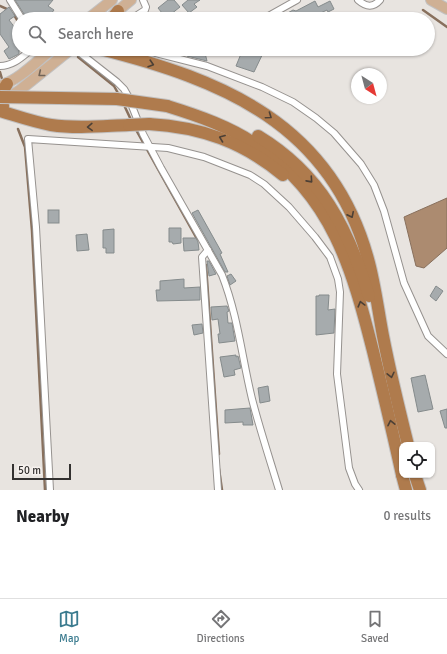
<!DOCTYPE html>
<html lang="en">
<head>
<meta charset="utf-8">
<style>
  :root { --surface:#fff; --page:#f6f6f6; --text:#202124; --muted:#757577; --line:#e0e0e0; --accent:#3b7b8f }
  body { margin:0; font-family:Signika,sans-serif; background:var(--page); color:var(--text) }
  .controls { position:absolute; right:12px; bottom:12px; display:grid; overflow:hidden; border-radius:8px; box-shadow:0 1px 3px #0004 }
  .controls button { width:36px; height:36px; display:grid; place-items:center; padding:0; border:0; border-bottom:1px solid var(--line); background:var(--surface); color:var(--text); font:20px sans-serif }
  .compass { position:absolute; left:351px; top:68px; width:36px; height:36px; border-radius:50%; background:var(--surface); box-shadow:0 1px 3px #0004; rotate:144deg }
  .scale { position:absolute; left:12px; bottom:10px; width:59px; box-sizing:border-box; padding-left:4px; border:2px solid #333130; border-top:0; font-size:11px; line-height:14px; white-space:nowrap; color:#333130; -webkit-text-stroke:3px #f6f1ee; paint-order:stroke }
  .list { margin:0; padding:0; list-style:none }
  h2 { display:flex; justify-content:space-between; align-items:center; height:52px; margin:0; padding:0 16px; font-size:17px }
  h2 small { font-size:13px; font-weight:400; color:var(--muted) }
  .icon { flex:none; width:22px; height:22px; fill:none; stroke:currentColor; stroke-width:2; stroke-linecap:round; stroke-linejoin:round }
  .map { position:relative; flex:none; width:447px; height:490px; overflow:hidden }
  .search { position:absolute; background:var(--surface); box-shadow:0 1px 3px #0004; left:12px; right:12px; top:12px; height:44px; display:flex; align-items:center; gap:10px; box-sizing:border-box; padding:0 14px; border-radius:22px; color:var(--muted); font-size:15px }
  .sheet { height:108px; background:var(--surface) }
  nav { display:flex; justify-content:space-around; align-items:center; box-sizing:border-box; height:56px; border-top:1px solid var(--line); background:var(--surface); font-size:11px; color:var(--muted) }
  nav a { display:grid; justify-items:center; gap:2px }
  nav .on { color:var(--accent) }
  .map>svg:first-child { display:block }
</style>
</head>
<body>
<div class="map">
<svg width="447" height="490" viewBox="0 0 447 490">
  <rect width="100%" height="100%" fill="#e8e4e0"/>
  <!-- water -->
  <path fill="#ac8b70" stroke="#88705d" d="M447 198V248L424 268 416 266 404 217Z"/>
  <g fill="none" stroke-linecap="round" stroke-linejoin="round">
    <!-- stream -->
    <g stroke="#88705d" stroke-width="2.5">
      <path d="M0 6 9 10"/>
      <path d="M423 10 447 27"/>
      <path d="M14 15 19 23"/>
      <path d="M78 57 114 86 119 95"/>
      <path d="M0 72 2 79"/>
      <path d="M124 105 132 122"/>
      <path d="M135 128 197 239"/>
      <path d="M18 129 25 147 32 231 45 490"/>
      <path d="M206 265 219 454"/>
      <path d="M219 469 222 490"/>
    </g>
  </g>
  <!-- building -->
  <g fill="#a6abad" stroke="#858b8c">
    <path d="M15 0H53L48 6 54 10 47 19 42 15 40 17 38 16 36 19H31L24 14Z"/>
    <path d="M168 0H174L180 7 166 18 158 8Z"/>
    <path d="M188 0H200L194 4 197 7 189 13 182 5Z"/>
    <path d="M315 1 318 7 330 1 334 9 328 12 327 10 308 19H277L293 10 296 11Z"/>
    <path d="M9 7 15 16 9 20 19 33V54L9 59 4 51 9 47 0 34V14Z"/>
    <path d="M193 49H204L207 61 187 56 194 55Z"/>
    <path d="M243 49H265L254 72 236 66Z"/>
    <rect x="48" y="210" width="11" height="13"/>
    <path d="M198 210 222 253 220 254 228 272H225L192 213Z"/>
    <path d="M169 228H181V243L173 244 172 242H169Z"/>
    <path d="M114 229V253H106V248H103V230Z"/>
    <path d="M87 234 89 250 77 251 76 235Z"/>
    <path d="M183 238H196L198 242 199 250 184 251Z"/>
    <path d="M207 261H209L216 274 209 276Z"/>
    <path d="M231 274 236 281 230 285 227 276Z"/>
    <path d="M184 279V288L200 287V300L157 301 156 290H160V281Z"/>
    <path d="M436 286 443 291 436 301 430 296Z"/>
    <path d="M319 295H329L328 310 335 309 334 333 316 335V296H319Z"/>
    <path d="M227 306 229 311 227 312 228 323H232L235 341 219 343 218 334H220L218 319 212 320 211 307Z"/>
    <path d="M202 324 203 333 194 335 192 325Z"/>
    <path d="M236 355V357L238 356 241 368 234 370 235 375 224 377 220 357Z"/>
    <path d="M425 375 433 409 418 412 411 378Z"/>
    <path d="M268 386 270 401 260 403 258 388Z"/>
    <path d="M250 408 253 425H243V422L225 423V410Z"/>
    <path d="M447 409V428H445L440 411Z"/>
  </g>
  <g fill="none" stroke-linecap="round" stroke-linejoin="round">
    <defs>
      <g id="minor">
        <path d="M10 0 22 19"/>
        <path d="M358 0C366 7 373 8 380 0"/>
        <path d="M131 19 145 10 146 7 143 0"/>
        <path d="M263 19 297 0"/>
        <path d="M75 49 117 82 124 89 128 96 143 134 161 168 222 275C238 316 242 358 252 399 260 430 270 460 279 490"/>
        <path d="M140 49 207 66 262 87 293 102 316 118 334 133 361 164 374 185 384 211 404 283 428 336 447 354"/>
        <path d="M0 66C13 66 22 57 32 49"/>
        <path d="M208 250 202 257 218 490"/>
        <path d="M50 490 36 227 28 139 168 148 204 157 250 175 264 184 289 207 315 237 330 257 338 279 340 292 337 374 349 468 355 484 359 490"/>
      </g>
      <g id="primary">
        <path d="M431 0 447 9"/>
        <path d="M113 15 131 0"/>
        <path d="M88 19 112 0"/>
        <path d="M0 86C20 79 36 62 52 49"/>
        <path d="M8 98 20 90 71 49"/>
      </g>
      <g id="motorway">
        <path d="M112 19 118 11"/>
        <path d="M100 49C223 80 331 124 368 259 375 284 378 310 383 336 390 372 399 409 408 445"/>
        <path d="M3 106C0 97 2 91 7 84"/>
        <path d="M167 106C199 116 231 127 258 146 332 197 352 268 373 351 383 392 393 433 402 475"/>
        <path d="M0 111C17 116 34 122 51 125 77 129 103 126 129 125"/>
        <path d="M149 124C201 127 243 142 283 175"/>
        <path d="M258 136C321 174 348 228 369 296"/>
        <path d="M402 475 406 490"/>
        <path d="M415 475 420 490"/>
      </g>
    </defs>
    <!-- minor casing -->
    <use href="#minor" stroke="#96928f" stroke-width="8"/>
    <!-- primary casing -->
    <use href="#primary" stroke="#c2c1c1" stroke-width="12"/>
    <!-- motorway casing -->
    <use href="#motorway" stroke="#c2c1c1" stroke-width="14"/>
    <!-- minor -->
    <use href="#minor" stroke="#fff" stroke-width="6"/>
    <!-- primary -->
    <use href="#primary" stroke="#cfb094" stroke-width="10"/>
    <!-- motorway -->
    <use href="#motorway" stroke="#af7b4d" stroke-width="12"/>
    <defs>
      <g id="motorway-bridge">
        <path d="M0 97 117 99 167 106"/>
        <path d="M129 125 149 124"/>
      </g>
    </defs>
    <!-- motorway-bridge casing -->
    <use href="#motorway-bridge" stroke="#c2c1c1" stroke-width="14" stroke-linecap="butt"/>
    <!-- motorway-bridge -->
    <use href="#motorway-bridge" stroke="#af7b4d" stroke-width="12"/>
  </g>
  <!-- one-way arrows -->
  <defs><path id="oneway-chevron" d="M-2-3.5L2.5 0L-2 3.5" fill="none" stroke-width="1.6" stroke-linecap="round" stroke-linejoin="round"/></defs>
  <g stroke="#4c4036">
    <use href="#oneway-chevron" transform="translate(151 64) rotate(17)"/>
    <use href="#oneway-chevron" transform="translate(269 116) rotate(35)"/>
    <use href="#oneway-chevron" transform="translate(90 127) rotate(178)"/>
    <use href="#oneway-chevron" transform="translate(222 138) rotate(-159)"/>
    <use href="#oneway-chevron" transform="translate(310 180) rotate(48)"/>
    <use href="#oneway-chevron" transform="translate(351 215) rotate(64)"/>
    <use href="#oneway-chevron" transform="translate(361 304) rotate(-105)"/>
    <use href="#oneway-chevron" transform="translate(391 375) rotate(77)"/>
    <use href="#oneway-chevron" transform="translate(391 423) rotate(-102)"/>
  </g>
  <use stroke="#716458" href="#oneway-chevron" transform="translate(41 74) rotate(141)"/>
</svg>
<div class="controls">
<button><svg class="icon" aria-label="locate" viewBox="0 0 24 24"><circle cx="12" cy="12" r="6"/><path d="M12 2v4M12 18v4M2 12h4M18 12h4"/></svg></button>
</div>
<svg class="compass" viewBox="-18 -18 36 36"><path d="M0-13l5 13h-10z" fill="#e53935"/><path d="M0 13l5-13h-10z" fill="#757577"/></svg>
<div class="scale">50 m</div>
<div class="search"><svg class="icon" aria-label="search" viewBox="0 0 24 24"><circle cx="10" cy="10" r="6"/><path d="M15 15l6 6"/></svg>Search here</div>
</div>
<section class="sheet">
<h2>Nearby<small>0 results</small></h2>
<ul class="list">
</ul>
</section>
<nav>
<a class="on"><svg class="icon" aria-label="map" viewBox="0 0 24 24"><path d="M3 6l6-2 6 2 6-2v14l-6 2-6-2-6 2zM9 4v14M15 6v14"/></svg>Map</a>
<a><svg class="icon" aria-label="directions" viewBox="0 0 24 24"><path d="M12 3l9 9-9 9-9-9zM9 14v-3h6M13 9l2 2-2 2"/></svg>Directions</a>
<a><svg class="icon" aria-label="saved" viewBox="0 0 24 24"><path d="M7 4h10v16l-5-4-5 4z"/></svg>Saved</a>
</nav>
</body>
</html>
